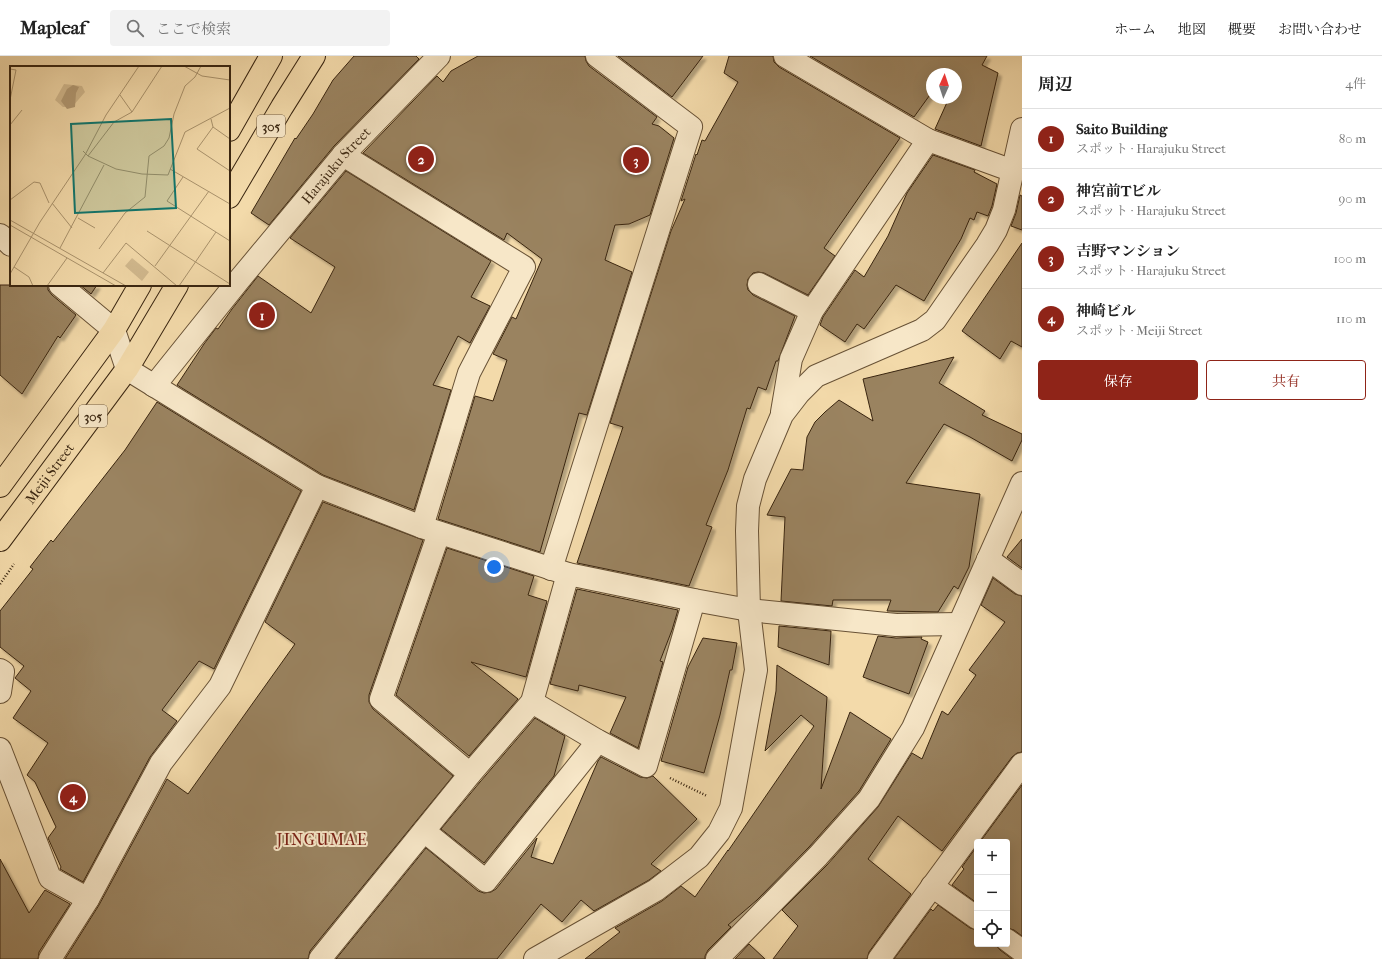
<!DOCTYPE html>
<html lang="ja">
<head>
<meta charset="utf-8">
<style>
  :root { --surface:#fff; --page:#f2f2f2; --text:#222; --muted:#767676; --line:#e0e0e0; --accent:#8f2418 }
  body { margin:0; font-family:"IM FELL French Canon","Noto Serif JP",serif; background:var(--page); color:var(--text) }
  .controls { position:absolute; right:12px; bottom:12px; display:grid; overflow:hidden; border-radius:4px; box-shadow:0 4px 16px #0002 }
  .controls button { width:36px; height:36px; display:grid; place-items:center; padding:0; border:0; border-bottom:1px solid var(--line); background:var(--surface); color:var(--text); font:20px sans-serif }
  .compass { position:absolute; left:926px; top:12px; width:36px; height:36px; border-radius:50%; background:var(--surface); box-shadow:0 4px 16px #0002; rotate:3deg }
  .you { position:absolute; left:494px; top:511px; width:14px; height:14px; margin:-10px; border:3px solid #fff; border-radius:50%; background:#1a73e8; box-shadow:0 0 0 6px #1a73e833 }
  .badge { display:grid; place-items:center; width:26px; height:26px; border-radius:50%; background:var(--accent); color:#fff; font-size:13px; font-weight:700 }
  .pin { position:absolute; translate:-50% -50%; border:2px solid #fff; box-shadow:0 1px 4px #0006 }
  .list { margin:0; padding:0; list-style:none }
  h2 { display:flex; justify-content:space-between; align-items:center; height:52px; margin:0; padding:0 16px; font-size:17px }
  h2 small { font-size:13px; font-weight:400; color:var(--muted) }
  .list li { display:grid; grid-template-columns:26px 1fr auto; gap:12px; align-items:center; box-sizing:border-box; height:60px; padding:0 16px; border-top:1px solid var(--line) }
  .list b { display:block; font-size:15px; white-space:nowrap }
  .list p { margin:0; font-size:13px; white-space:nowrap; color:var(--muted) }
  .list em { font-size:13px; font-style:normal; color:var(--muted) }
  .actions { display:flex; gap:8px; padding:12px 16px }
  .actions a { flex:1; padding:9px 0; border:1px solid var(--accent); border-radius:4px; text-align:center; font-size:14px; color:var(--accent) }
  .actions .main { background:var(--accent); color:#fff }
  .icon { flex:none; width:22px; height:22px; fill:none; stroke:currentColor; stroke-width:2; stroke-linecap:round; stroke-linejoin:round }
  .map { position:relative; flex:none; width:1022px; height:903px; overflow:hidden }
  header { display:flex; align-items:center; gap:24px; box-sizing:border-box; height:56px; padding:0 20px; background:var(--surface); border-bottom:1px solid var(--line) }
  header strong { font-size:19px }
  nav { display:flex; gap:22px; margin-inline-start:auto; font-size:14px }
  .search { width:280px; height:36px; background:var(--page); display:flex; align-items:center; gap:10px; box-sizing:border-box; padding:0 14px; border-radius:4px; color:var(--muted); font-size:15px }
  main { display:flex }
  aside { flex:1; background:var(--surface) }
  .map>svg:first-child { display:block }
</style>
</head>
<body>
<header>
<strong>Mapleaf</strong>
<div class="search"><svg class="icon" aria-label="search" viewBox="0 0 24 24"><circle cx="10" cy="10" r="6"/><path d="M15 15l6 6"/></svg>ここで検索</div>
<nav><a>ホーム</a><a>地図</a><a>概要</a><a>お問い合わせ</a></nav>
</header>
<main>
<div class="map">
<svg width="1022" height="903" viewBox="0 0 1022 903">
  <defs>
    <filter id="shadow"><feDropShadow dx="3.5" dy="3.5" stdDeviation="1" flood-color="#0004"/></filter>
  </defs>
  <rect width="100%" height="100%" fill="#f3daaa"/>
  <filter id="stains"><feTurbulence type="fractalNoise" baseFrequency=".005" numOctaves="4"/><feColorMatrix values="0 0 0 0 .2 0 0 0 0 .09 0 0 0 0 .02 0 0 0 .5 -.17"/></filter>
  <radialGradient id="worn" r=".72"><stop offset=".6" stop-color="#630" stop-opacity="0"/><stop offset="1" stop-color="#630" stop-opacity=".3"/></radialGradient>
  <!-- building -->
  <g fill="#9a8360" stroke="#392510" filter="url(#shadow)">
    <path d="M354 0H416L419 3 334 90 269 169 251 157 295 82 296 83 313 58 333 24Z"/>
    <path d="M478 0H585L586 5 589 10 657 61 652 68 659 70 674 82 650 159 629 168 615 169 605 204 632 216 587 359 579 357 540 496 438 463 475 340 493 345 507 304 493 298 512 261 516 263 542 203 507 177 504 184 363 97 437 20 443 26 451 15Z"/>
    <path d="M618 0H703L672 41Z"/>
    <path d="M729 0H773L774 6 779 11 900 82 824 192 835 200 808 239 764 217 758 216 753 217 748 223 747 229 748 234 753 239 795 260 778 305H776L766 334 758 331 750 353 747 352 728 414 706 469 712 471 689 530 577 507 623 371 610 367 671 175 685 143 681 145 696 98 697 99 702 84 705 85 738 26 724 17Z"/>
    <path d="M810 0H987L982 9 998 17 981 90 935 73 949 42H956V18H932V36L914 61Z"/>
    <path d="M933 99 975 114 974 116 997 128 992 150 988 160 977 156 974 164 970 162 961 183 924 245 896 229 864 273 857 268 845 286 820 269 823 261 855 214 864 221 888 180 907 137Z"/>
    <path d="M346 115 491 205 471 241 490 250 470 287 458 280 433 329 451 334 414 454 323 419 177 329 204 288 216 272 218 273 232 253 258 220 311 257 335 211 290 182Z"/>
    <path d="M1020 139 1022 140V174L1011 170 1016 157Z"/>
    <path d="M1022 187V291L1011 285 1000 303 962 275Z"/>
    <path d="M0 229H48V234L52 239 76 259 60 282 58 280 22 338 0 319Z"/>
    <path d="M80 229H97L91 238Z"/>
    <path d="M954 301 939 327 985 355 982 359 1022 378V384L1012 405 970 381 944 368 906 427 980 438 969 511 958 533 954 530 938 556 887 555 891 544H833L832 550 781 545 785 461 767 459 791 413 803 414 807 381 815 366 825 356 839 344 873 365 863 323Z"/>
    <path d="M157 346 301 435 214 613 199 605 162 654 177 665 150 701 83 826 60 813 61 811 48 782 56 771 35 726 27 719 48 687 13 662 31 635 15 622 24 610 0 591V555L33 513 30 511 51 484 53 486 125 394Z"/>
    <path d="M323 446 423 484 369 639V646L373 653 453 720 310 895 308 903H65L99 849 167 723 188 738 295 588 265 566Z"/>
    <path d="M1022 483V512L1007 501Z"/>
    <path d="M447 492 534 520 528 539 547 545 526 621 471 606 518 643 469 700 396 639Z"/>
    <path d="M993 522 1015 538 1022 540V696L1017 697 1012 701 942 795 898 760 868 803 911 838 869 896 867 903H773L798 870 782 854 827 809 878 751 912 697 922 703 942 655 948 659 976 619 969 614 1005 566 981 549Z"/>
    <path d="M577 533 678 554 672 574 660 605 663 606 638 692 610 677 626 641 579 629 578 635 550 628Z"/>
    <path d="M779 570 831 575 829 609 778 591Z"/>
    <path d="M878 580 896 582 922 581 921 583 928 586 909 638 863 621Z"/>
    <path d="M703 582 737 587 732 614H730L720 659 704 717 661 705 688 611Z"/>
    <path d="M777 609 827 641 821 733 850 656 891 683 859 735 809 791 757 844 728 869 731 871 708 894 705 900V903H585L620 876 615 872 662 845 681 830 695 841 728 794V795L814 670 801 659 765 695 776 635Z"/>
    <path d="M535 662 565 680 554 720 484 807 441 773 480 726Z"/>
    <path d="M601 701 640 721 647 722 653 720 697 763 651 808 661 815 649 824 594 855 581 844 562 866 541 848 497 903H336L426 792 478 835 484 837 491 836 496 833 537 782 531 801 553 808 598 705Z"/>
    <path d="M1022 729V880L1014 874 1007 872V786H980Z"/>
    <path d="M977 790V847L952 829 964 813 962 811Z"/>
    <path d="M0 803 29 857 45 834 70 848 39 896 38 903H0Z"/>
    <path d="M938 849 970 872 977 874V888H995L1000 894 1012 903H894L931 853 933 855Z"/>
    <path d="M749 888 765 903H735Z"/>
  </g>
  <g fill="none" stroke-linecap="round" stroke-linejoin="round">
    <defs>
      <g id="minor">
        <path d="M785 0 928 84 1013 115"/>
        <path d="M343 99 524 211 469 317 422 471"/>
        <path d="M0 179 11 189"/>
        <path d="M759 228 812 255"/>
        <path d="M60 229 114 274 127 313 317 430 422 471 568 518 694 544 749 554 896 569 958 568"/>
        <path id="s1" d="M154 330 239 224 343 99 439 0"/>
        <path d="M782 356 791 303 812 255 928 84"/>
        <path d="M439 477 381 643 470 718"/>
        <path d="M988 503 1022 528"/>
        <path d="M551 513 691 71 597 0"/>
        <path d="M0 614 3 616 0 636"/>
        <path d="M532 646 598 685 646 710 694 544"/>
        <path d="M0 693 50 822 88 843"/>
        <path d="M424 775 486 825 598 685"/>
        <path d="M932 830 977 862"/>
        <path d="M1007 884 1022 895"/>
        <path d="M50 903 88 843 161 707 220 630 317 430"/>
        <path d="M320 903 470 718 532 646 568 518"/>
        <path d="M535 903 656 834 699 801 719 776 731 752 756 614 749 554 747 475 748 450 755 423 782 359 799 337 816 320 922 274 935 264 987 189 996 174 1004 154 1022 73"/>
        <path d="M717 903 818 800 869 743 913 672 1022 427"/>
        <path d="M879 903 1022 708"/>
      </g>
      <g id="major">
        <path d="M229 74 271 0"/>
        <path d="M229 141 282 51 314 0"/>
        <path d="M0 430 114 274 140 229"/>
        <path id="s2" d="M0 484 127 313 177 229"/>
      </g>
    </defs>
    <!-- minor casing -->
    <use href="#minor" stroke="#685236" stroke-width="24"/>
    <!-- major casing -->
    <use href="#major" stroke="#392510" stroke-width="24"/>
    <!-- path -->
    <g stroke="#392510" stroke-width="2.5" stroke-dasharray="1 2" stroke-linecap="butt">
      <path d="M0 528 14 508"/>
      <path d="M670 722 707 740"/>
    </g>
    <!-- minor -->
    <use href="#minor" stroke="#f7e7c8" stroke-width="22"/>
    <!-- major -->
    <use href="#major" stroke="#f3daaa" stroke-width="22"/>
  </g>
  <g text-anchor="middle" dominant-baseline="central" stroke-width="4" stroke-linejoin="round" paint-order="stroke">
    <!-- shield labels -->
    <g fill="#f7e7c8" stroke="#725f47" stroke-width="1">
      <rect x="257" y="59" width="28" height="22" rx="3"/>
      <rect x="79" y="349" width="28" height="22" rx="3"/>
    </g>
    <g font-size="13" font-weight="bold" fill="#392510">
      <text x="271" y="70">305</text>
      <text x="93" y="360">305</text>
    </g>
    <!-- street labels -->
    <g font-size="14" fill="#392510" stroke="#f7e7c8">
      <text stroke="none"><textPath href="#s1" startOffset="286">Harajuku Street</textPath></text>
      <text stroke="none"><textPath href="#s2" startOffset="83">Meiji Street</textPath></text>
    </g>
    <!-- quarter labels -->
    <g font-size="16" letter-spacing="1" fill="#7a1f14" stroke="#f7e7c8">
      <text x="322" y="783">JINGUMAE</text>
    </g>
  </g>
  <!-- overview -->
  <g transform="translate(10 10)">
    <rect width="220" height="220" fill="#f3daaa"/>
    <path d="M54 18 72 20 75 26 62 41H53L45 34ZM122 192 139 206 132 215 115 200Z" fill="#d3bb90"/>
    <path d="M63 19 69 21 66 27 65 41 57 43 51 35 57 23Z" fill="#b49c76"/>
    <path fill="none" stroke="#a9926c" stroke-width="1" d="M174 0 192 10 220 14M0 3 6 4 0 34M110 29 122 46M201 53 203 61 187 83 220 105M0 59 12 44M203 61 220 73M73 85 78 90 106 103 132 108 158 109 175 66 220 42M78 90 104 56 122 46 152 0M160 103 220 138M173 111 157 135 220 175M0 134 24 116 30 117 39 137M42 137 62 162M68 152 85 162M0 154 116 220M0 159 106 220M137 165 220 218M50 182 94 99M89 183 115 147 135 131 139 90 154 80 159 72 164 48 175 20 185 11 191 0M145 200 199 125M4 201 19 211 23 220M93 207 116 177 167 220M0 208 30 156 75 89 96 49 129 0M37 220 57 192M169 220 206 166"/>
    <path fill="#0f766e" fill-opacity="0.15" stroke="#0f766e" stroke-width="2" d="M161 53 166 142 65 147 61 58Z"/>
    <rect width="220" height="220" fill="none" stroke="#392510" stroke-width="2"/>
  </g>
  <rect width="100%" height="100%" filter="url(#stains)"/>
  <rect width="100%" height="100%" fill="url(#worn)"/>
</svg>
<div class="controls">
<button>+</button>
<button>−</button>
<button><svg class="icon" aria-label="locate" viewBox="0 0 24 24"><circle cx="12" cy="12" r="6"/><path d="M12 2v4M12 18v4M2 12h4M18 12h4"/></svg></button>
</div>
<svg class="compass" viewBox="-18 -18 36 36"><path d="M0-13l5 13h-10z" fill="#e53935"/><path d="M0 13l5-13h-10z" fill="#767676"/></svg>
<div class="you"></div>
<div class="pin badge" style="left:262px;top:259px">1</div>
<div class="pin badge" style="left:421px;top:103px">2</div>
<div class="pin badge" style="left:636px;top:104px">3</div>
<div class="pin badge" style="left:73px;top:741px">4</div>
</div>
<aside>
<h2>周辺<small>4件</small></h2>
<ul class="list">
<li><span class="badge">1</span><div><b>Saito Building</b><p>スポット · Harajuku Street</p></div><em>80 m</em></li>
<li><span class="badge">2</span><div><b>神宮前Tビル</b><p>スポット · Harajuku Street</p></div><em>90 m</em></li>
<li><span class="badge">3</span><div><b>吉野マンション</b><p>スポット · Harajuku Street</p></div><em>100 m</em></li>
<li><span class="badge">4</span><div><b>神崎ビル</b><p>スポット · Meiji Street</p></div><em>110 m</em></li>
</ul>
<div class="actions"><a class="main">保存</a><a>共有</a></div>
</aside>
</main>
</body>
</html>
